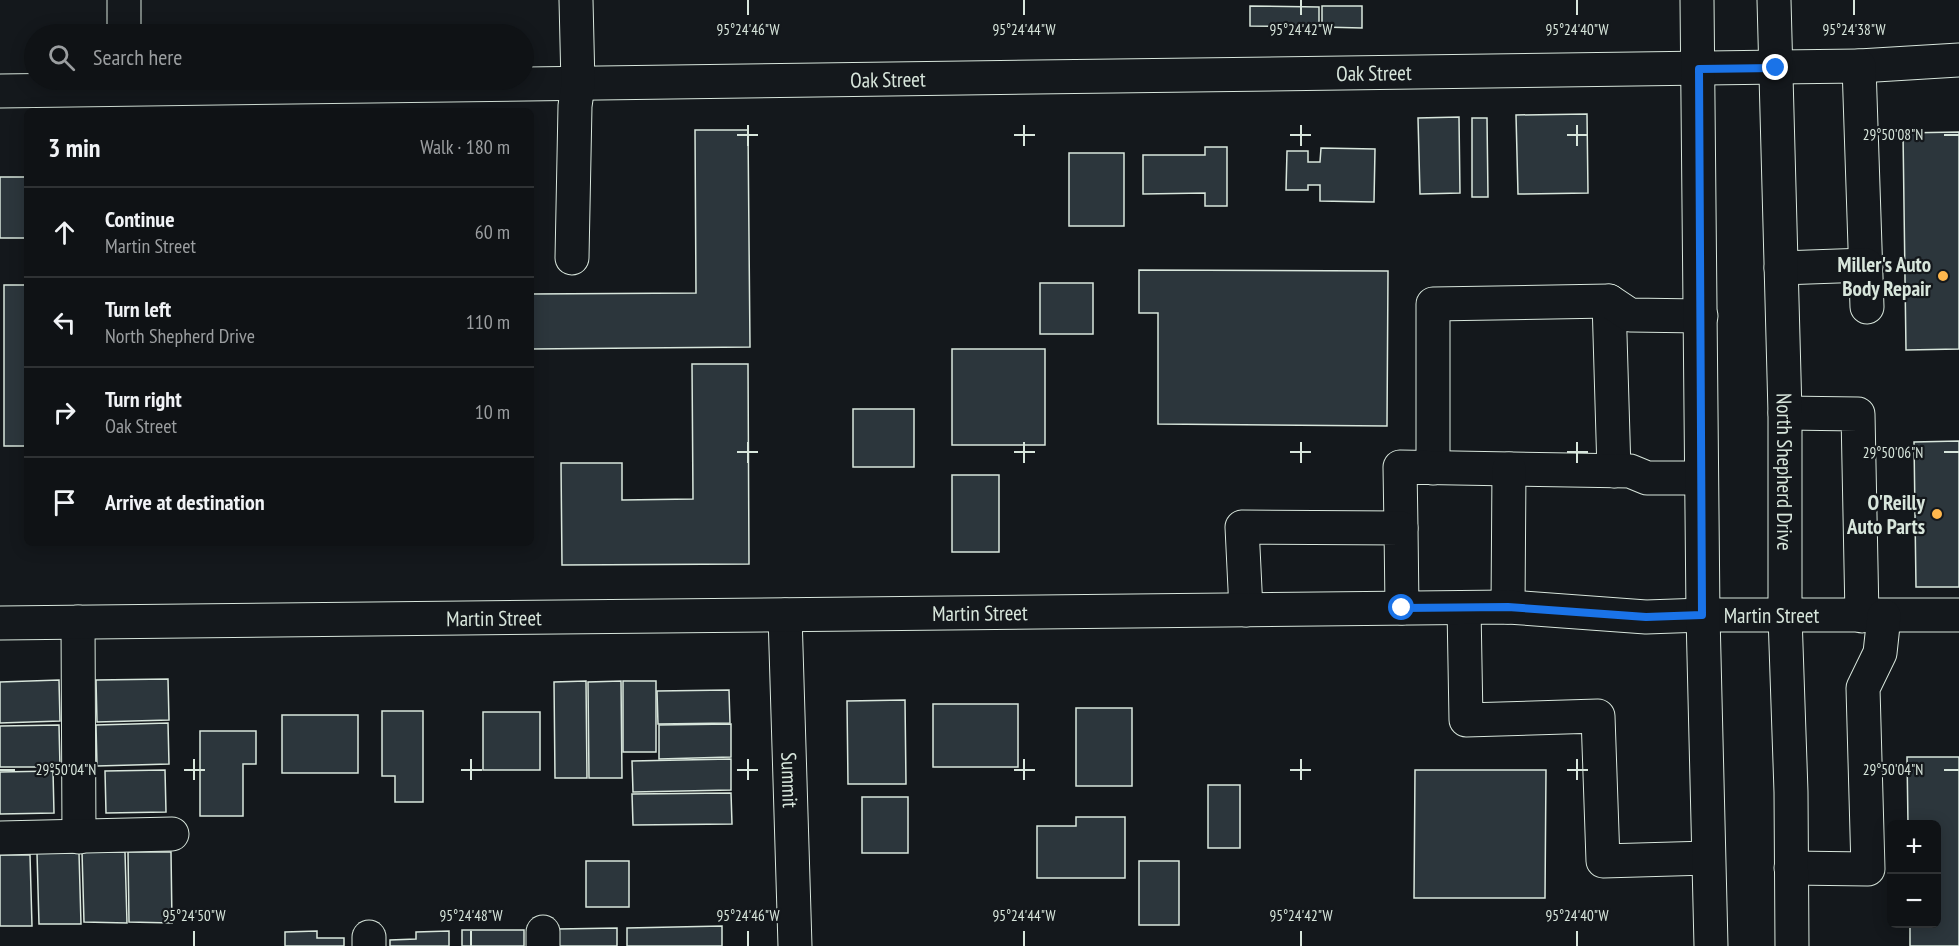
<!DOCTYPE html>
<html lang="en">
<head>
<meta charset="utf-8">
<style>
  :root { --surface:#0f1215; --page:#181b1e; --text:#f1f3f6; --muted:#9b9ea0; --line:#2f3234 }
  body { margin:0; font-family:"PT Sans Narrow",sans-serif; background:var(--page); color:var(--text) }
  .controls { position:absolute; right:18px; bottom:18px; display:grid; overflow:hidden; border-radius:9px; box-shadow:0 3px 15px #0003 }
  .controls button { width:54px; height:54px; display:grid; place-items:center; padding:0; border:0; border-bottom:2px solid var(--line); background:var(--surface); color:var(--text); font:30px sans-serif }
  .stop { position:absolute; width:18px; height:18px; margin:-14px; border:4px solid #1a73e8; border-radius:50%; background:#fff }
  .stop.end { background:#1a73e8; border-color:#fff; box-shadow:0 2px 6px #0008 }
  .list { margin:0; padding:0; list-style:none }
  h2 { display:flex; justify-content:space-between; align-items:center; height:78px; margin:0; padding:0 24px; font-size:26px }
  h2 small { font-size:20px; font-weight:400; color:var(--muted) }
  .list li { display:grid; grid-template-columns:39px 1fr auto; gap:18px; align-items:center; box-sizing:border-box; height:90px; padding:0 24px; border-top:2px solid var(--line) }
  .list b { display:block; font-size:22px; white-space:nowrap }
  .list p { margin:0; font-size:20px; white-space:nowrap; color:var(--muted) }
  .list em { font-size:20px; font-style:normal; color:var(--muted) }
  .icon { flex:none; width:33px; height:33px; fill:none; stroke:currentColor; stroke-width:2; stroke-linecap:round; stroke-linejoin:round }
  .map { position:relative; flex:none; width:1959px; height:946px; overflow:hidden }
  .search { position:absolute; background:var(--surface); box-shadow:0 3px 15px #0003; left:24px; top:24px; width:510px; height:66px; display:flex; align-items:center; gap:15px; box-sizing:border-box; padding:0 21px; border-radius:33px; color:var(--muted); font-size:22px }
  .panel { position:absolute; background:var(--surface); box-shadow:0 3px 15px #0003; left:24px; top:108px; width:510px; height:438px; border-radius:9px }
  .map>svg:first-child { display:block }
</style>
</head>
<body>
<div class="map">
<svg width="1959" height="946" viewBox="0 0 1959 946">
  <rect width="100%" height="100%" fill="#14181c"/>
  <!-- building -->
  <g fill="#2c363c" stroke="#d8e6dc" stroke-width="1.5">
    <path d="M1250 6 1319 7V27L1250 26Z"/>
    <path d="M1322 6H1362V28L1322 27Z"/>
    <path d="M1587 114 1588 193 1518 194 1516 115Z"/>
    <path d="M1459 117 1460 193 1420 194 1418 118Z"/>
    <path d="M1472 118H1487L1488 197H1472Z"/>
    <path d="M695 130H748L750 347 531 349V294L696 293Z"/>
    <path d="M1959 132V349L1906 350 1903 133Z"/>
    <path d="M1205 147H1227V206H1205V193L1143 194V155H1205Z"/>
    <path d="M1321 148 1375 149 1374 202 1320 201V185H1308V190H1286L1287 151H1308V162H1320Z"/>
    <rect x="1069" y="153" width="55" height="73"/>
    <rect x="0" y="177" width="27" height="61"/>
    <path d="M1139 270 1388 271 1387 426 1158 424V313H1139Z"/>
    <rect x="1040" y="283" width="53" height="51"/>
    <rect x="4" y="285" width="23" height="161"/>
    <rect x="952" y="349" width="93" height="96"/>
    <path d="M692 364H748L749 564 562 565 561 463H622V500L693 499Z"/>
    <rect x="853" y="409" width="61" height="58"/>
    <path d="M1959 441V587H1916L1914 442Z"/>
    <rect x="952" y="475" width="47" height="77"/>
    <path d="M168 679 169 720 97 722 96 680Z"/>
    <path d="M59 680 60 721 0 723V682Z"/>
    <path d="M586 681 587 778H555L554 682Z"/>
    <path d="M621 681 622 778H589L588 682Z"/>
    <rect x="623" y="681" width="33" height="71"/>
    <path d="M729 690 730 723 658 724 657 691Z"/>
    <path d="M905 700 906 784H848L847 701Z"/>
    <rect x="933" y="704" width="85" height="63"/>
    <rect x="1076" y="708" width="56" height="78"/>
    <path d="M382 711H423V802H395V776H382Z"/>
    <rect x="483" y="712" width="57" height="58"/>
    <rect x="282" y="715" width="76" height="58"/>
    <path d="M168 723 169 764 97 766 96 725Z"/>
    <path d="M731 724V757L659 759V725Z"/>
    <path d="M59 725 60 767H0V726Z"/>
    <path d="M200 731H256V764H243V816H200Z"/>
    <path d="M1907 757H1959V946H1910V924H1936V824H1908Z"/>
    <path d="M731 759V790L633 792 632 761Z"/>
    <path d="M165 770 166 812 106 813 105 771Z"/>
    <path d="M1415 770H1546L1545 898H1414Z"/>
    <path d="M53 771 54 813 0 814V772Z"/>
    <rect x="1208" y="785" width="32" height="63"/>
    <path d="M731 793 732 824 633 825 632 794Z"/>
    <rect x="862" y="797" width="46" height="56"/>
    <path d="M1076 817H1125V878H1037V826H1076Z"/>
    <path d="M82 852H125L127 923 84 922Z"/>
    <path d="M128 852H171L172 923 129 922Z"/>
    <path d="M37 853H79L81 924H39Z"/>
    <path d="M0 855H30L32 926H0Z"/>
    <rect x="586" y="861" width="43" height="46"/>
    <rect x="1139" y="861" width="40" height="64"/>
    <path d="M722 926V946H627V928Z"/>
    <path d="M617 928V946H559L558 929Z"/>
    <rect x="462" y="930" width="62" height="16"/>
    <path d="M317 931V938H344V946H285V932Z"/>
    <path d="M449 931V946H390V940L416 939V932Z"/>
  </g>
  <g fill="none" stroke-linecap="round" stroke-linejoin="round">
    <defs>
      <g id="minor">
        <path d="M124 0V34"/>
        <path d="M1859 66 1959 60"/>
        <path id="s1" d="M0 91 1859 66 1867 307"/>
        <path d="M572 258 575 106 578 85 576 0"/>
        <path d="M1781 268 1866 265"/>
        <path d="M1609 301 1614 471"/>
        <path d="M1785 413 1858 414 1862 616"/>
        <path d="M1433 468V304L1609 301 1630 315 1701 316"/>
        <path d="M1401 528 1400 467 1630 471 1647 478H1701"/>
        <path d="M1508 607 1509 469"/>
        <path d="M1464 608 1466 720 1598 716 1603 861 1708 858"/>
        <path d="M1246 610 1242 527 1401 528 1402 608"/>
        <path id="s2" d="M785 615 795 946"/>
        <path d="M78 622 79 837"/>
        <path id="s3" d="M0 623 1508 607 1646 617 1703 615H1959"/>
        <path d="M0 838 172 834"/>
        <path d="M1791 868 1868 869 1863 688 1880 653 1884 616"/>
        <path d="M543 932V946"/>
        <path d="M369 937V946"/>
      </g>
      <g id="major">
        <path d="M1697 0 1703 615 1711 946"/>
        <path id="s4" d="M1774 0 1785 413V616L1791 792 1792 946"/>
      </g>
    </defs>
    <!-- minor casing -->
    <use href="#minor" stroke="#d8e6dc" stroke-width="35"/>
    <!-- major casing -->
    <use href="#major" stroke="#d8e6dc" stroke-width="35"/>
    <!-- minor -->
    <use href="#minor" stroke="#14181c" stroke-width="33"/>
    <!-- major -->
    <use href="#major" stroke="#14181c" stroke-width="33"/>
  </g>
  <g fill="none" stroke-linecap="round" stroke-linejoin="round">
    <!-- route -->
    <path stroke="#1a73e8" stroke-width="8" d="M1402 608 1508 607 1646 617 1702 615 1699 69 1776 68"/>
  </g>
  <!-- ticks -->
  <path fill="none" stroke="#d8e6dc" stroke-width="2" d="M748 0V15M1024 0V15M1301 0V15M1577 0V15M1854 0V15M748 125V146M1024 125V146M1301 125V146M1577 125V146M737 135H758M1014 135H1035M1290 135H1311M1567 135H1588M1944 135H1959M748 442V463M1024 442V463M1301 442V463M1577 442V463M737 452H758M1014 452H1035M1290 452H1311M1567 452H1588M1944 452H1959M194 759V780M471 759V780M748 759V780M1024 759V780M1301 759V780M1577 759V780M0 770H15M184 770H205M461 770H482M737 770H758M1014 770H1035M1290 770H1311M1567 770H1588M1944 770H1959M194 931V946M471 931V946M748 931V946M1024 931V946M1301 931V946M1577 931V946"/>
  <!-- markers -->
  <g fill="#ffb74d" stroke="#14181c" stroke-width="2">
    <circle cx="1943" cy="276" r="6"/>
    <circle cx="1937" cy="514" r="6"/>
  </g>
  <g text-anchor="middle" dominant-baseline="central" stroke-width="4.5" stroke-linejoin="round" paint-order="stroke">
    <!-- street labels -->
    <g font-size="21" fill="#d8e6dc" stroke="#14181c">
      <text stroke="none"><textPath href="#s1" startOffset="1374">Oak Street</textPath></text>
      <text stroke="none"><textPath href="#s1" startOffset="888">Oak Street</textPath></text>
      <text stroke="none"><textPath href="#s4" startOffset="472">North Shepherd Drive</textPath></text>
      <text stroke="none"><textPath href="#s3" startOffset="980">Martin Street</textPath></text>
      <text stroke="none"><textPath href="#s3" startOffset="1772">Martin Street</textPath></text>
      <text stroke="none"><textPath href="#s3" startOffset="494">Martin Street</textPath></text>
      <text stroke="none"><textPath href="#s2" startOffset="165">Summit</textPath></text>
    </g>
    <!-- poi labels -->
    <g font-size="21" font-weight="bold" fill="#d8e6dc" stroke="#14181c" text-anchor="end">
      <text x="1931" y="264">Miller's Auto<tspan x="1931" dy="24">Body Repair</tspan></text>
      <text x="1925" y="502">O'Reilly<tspan x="1925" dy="24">Auto Parts</tspan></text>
    </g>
  </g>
  <g font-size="15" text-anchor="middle" fill="#d8e6dc" stroke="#14181c" stroke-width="4.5" stroke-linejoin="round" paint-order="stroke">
    <text x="748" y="35">95°24'46"W</text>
    <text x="1024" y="35">95°24'44"W</text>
    <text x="1301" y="35">95°24'42"W</text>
    <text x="1577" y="35">95°24'40"W</text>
    <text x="1854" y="35">95°24'38"W</text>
    <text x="1893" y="140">29°50'08"N</text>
    <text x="1893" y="458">29°50'06"N</text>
    <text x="66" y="775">29°50'04"N</text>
    <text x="1893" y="775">29°50'04"N</text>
    <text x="194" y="921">95°24'50"W</text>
    <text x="471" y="921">95°24'48"W</text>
    <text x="748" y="921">95°24'46"W</text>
    <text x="1024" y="921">95°24'44"W</text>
    <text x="1301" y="921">95°24'42"W</text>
    <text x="1577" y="921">95°24'40"W</text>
  </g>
</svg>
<div class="controls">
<button>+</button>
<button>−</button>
</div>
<div class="stop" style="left:1402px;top:608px"></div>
<div class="stop end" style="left:1776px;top:68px"></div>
<div class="search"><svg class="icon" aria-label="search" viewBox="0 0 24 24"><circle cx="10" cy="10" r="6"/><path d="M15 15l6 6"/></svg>Search here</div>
<section class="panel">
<h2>3 min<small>Walk · 180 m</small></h2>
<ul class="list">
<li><svg class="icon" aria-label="ahead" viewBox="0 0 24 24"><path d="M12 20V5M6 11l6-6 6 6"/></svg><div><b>Continue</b><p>Martin Street</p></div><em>60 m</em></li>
<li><svg class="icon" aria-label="left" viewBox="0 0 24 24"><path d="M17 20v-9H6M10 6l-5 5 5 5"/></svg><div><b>Turn left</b><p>North Shepherd Drive</p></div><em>110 m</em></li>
<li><svg class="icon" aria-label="right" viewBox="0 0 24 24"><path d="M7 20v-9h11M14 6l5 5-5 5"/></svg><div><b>Turn right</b><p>Oak Street</p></div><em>10 m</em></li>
<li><svg class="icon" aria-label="arrive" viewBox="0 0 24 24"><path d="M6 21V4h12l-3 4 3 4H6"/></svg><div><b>Arrive at destination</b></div></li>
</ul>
</section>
</div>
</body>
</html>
